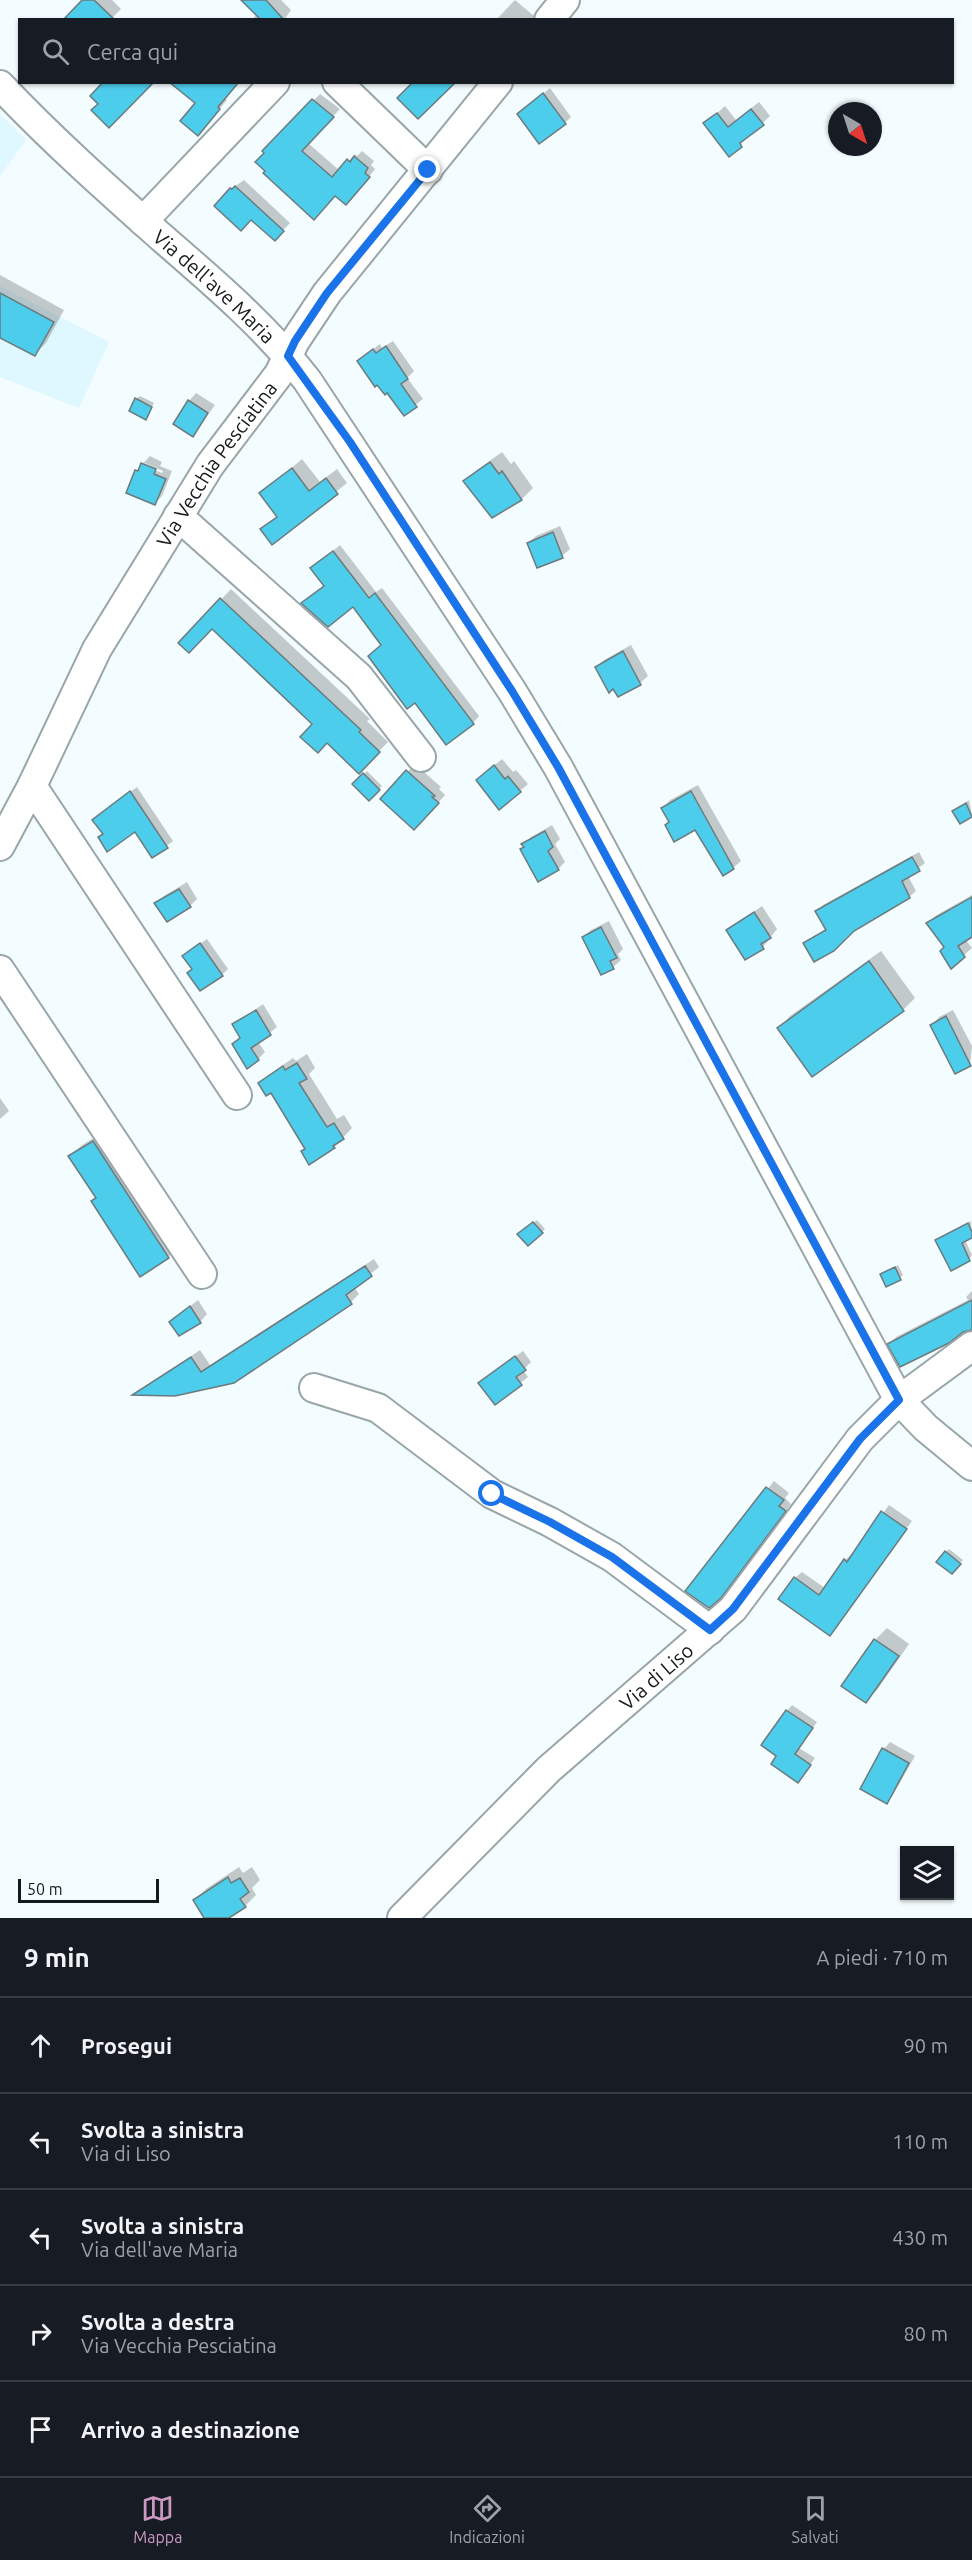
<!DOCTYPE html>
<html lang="it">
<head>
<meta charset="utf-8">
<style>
  :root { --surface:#171b24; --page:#20242c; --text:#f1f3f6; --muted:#9ea1a6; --line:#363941; --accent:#cc98c1 }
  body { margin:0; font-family:Ubuntu,sans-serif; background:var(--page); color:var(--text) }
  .controls { position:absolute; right:18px; bottom:18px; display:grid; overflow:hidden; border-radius:0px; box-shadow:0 2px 4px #0004 }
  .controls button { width:54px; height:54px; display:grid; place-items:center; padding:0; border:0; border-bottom:2px solid var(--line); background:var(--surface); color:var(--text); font:30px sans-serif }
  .compass { position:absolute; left:828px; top:102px; width:54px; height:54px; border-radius:50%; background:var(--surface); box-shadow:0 2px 4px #0004; rotate:141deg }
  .scale { position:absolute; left:18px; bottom:15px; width:141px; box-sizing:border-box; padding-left:6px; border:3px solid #14191a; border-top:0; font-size:16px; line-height:21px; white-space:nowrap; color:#14191a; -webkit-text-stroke:4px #f3fcfe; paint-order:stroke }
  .stop { position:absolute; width:18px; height:18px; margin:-14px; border:4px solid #1a73e8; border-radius:50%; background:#fff }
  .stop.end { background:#1a73e8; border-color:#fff; box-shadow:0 2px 6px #0008 }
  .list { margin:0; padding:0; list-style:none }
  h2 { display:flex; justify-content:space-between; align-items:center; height:78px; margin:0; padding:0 24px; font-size:26px }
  h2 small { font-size:20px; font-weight:400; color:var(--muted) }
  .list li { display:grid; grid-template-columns:39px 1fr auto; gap:18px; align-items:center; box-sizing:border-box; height:96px; padding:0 24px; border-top:2px solid var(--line) }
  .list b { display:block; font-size:22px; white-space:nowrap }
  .list p { margin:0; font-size:20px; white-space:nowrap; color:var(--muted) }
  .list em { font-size:20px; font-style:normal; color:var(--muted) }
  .icon { flex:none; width:33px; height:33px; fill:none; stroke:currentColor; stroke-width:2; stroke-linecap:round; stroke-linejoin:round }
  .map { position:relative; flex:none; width:972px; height:1918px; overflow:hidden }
  .search { position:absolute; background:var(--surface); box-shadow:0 2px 4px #0004; left:18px; right:18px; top:18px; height:66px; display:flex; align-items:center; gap:15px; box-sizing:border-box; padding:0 21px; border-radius:0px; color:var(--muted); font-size:22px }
  .sheet { height:558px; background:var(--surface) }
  nav { display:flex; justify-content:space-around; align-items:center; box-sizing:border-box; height:84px; border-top:2px solid var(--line); background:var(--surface); font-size:16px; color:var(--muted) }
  nav a { display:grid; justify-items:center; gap:3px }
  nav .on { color:var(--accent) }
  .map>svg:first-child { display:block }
</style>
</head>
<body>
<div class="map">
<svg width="972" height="1918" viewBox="0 0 972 1918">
  <rect width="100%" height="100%" fill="#f3fcfe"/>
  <!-- built -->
  <g fill="#dff7fe">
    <path d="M0 114 26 140 0 176Z"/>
    <path d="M0 286 109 342 79 408 0 377Z"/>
  </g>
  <!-- shadow -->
  <g fill="#0003" fill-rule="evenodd">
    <path d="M84 0H112L121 9 110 20Z"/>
    <path d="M244 0H281L291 10 284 20H252L257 14Z"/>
    <path d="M515 0 534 16 531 20H496Z"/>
    <path d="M550 88 571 117 565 123 519 114Z"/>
    <path d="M320 94 340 109 308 143 340 171 355 154 357 156 362 151 374 161 371 165 375 169 353 197 335 194 264 151Z"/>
    <path d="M225 98 227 100 206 125 197 103Z"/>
    <path d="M759 102 770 116 729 155 705 124 725 106 736 120Z"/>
    <path d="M244 180 290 223 275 239 231 189Z"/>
    <path d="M0 275 64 310 46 343 35 354 0 336Z"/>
    <path d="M393 341 414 371 407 378 423 399 404 414 388 391 358 361 380 344 382 348Z"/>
    <path d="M196 393 215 405 193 435 189 401Z"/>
    <path d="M140 396 154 403 145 418 136 399Z"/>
    <path d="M502 452 511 464 514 461 533 488 522 499 492 516 465 481 477 470Z"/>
    <path d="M150 456 162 462 160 466 172 471 162 496 155 503 136 471ZM145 463 163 471 162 473 142 465Z"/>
    <path d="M302 459 320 482 337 469 347 483 272 543 262 529 278 515 261 494Z"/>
    <path d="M560 526 570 549 562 556 528 543 536 536Z"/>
    <path d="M340 545 376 592 382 588 479 716 473 723 383 645 353 605 309 597 325 585 312 568Z"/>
    <path d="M231 589 370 719 367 721 388 742 359 772 314 724 212 628 180 643Z"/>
    <path d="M631 645 648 676 640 683 618 695 597 667 604 660Z"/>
    <path d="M502 759 513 772 516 770 528 784 500 808 485 773Z"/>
    <path d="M415 764 441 787 439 789 445 795 422 821 382 799Z"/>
    <path d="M367 771 382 786 369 799 354 784Z"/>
    <path d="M698 785 741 861 733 868 696 828 670 821 663 808 670 800Z"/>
    <path d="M137 787 173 841 153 856 136 830 100 837 104 833 100 814Z"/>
    <path d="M969 800 972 815 960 822 954 811Z"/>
    <path d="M552 825 560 839 555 844 565 862 558 869 524 844 531 837Z"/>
    <path d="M919 852 925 863 908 876 916 891 909 897 804 944 827 928 817 911 823 905Z"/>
    <path d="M187 882 197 899 190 906 156 904 164 896Z"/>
    <path d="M972 895V936L966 940 972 948 951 967 946 947 928 923 935 916Z"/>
    <path d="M762 906 777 929 763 947 728 930Z"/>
    <path d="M609 921 623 949 618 954 621 960 613 967 583 937 591 930Z"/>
    <path d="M207 939 228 969 222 975 193 969 190 951Z"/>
    <path d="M881 951 915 998 903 1010 813 1075 779 1028 790 1016Z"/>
    <path d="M263 1004 277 1027 258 1042 265 1052 258 1059 234 1025Z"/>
    <path d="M953 1010 972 1046 970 1065 932 1025 939 1017Z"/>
    <path d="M307 1054 315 1068 309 1074 337 1119 344 1115 352 1128 334 1147 306 1148 271 1091 260 1083 270 1074 293 1058 296 1061Z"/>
    <path d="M0 1098 9 1111 0 1119Z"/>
    <path d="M105 1131 179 1246 168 1257 97 1197 70 1156 82 1145Z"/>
    <path d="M537 1220 545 1229 528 1244 523 1231Z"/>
    <path d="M971 1221 972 1237 965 1240 972 1255 969 1260 937 1241Z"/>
    <path d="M374 1259 379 1267 354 1287 359 1294 351 1302 233 1382 136 1394 200 1350 210 1365Z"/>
    <path d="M898 1265 903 1275 900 1278 882 1274Z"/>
    <path d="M972 1291V1328L889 1344 896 1337 968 1300 966 1297Z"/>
    <path d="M198 1300 207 1314 200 1322H171Z"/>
    <path d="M523 1351 531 1362 523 1370 528 1377 495 1403 487 1377Z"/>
    <path d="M774 1481 789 1493 785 1498 791 1504 728 1589 687 1591Z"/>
    <path d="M889 1505 912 1521 830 1634 795 1578 802 1572 825 1588 845 1560 852 1554 854 1555Z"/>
    <path d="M949 1549 963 1560 952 1572 946 1552Z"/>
    <path d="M887 1628 909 1644 877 1690 865 1701 843 1685 875 1640Z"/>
    <path d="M792 1705 817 1722 799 1748 815 1758 798 1781 778 1755 787 1711Z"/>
    <path d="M890 1742 915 1756 893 1795 887 1802 884 1749Z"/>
    <path d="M239 1867 243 1873 252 1867 260 1880 252 1888 256 1895 245 1906 227 1918H206L194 1901 206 1889Z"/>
  </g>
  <!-- building -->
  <g fill="#4dcdec" stroke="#6c7a7d" stroke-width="1.5">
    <path d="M82 0H94L115 20H63Z"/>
    <path d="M241 0H266L284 20H261Z"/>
    <path d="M103 82H154L109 128 91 110 98 104 90 96Z"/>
    <path d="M169 82H239L218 107 220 109 198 136 180 121 195 103Z"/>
    <path d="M413 82H456L418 119 397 98Z"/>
    <path d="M543 93 566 124 539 144 517 114Z"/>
    <path d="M312 99 334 117 302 151 332 177 347 159 350 162 354 156 368 168 365 173 370 177 346 205 335 196 314 220 263 173 265 171 255 162 264 153 262 151Z"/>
    <path d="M751 109 764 125 740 143 742 147 729 157 703 123 717 113 728 127Z"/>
    <path d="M235 186 284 231 275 241 251 220 241 231 214 206 230 188 232 189Z"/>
    <path d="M0 293 54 322 35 356 0 338Z"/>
    <path d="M386 346 408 379 401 384 417 407 404 416 387 393 385 395 377 385 375 387 357 361 373 349 376 353Z"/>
    <path d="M135 398 152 407 146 420 129 411Z"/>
    <path d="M188 400 208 413 193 437 173 424Z"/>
    <path d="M490 462 499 474 502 471 522 500 492 518 463 481Z"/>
    <path d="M141 463 156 469 154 474 166 479 155 505 126 493 135 470 138 471Z"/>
    <path d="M292 468 309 491 326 478 338 494 272 545 260 529 277 517 259 493Z"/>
    <path d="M553 532 563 558 537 568 527 543Z"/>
    <path d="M333 551 369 598 375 593 474 724 446 745 415 703 407 709 368 656 381 645 353 607 328 627 301 603 324 586 310 568Z"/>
    <path d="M220 598 361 730 359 732 380 752 359 774 327 743 318 753 300 737 312 724 212 629 189 653 178 643Z"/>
    <path d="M623 651 641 685 618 697 613 689 609 693 595 667Z"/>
    <path d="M494 765 505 779 508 776 521 792 499 810 476 780Z"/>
    <path d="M406 770 435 796 432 797 439 803 414 830 380 799Z"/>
    <path d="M363 773 380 790 369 801 352 784Z"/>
    <path d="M130 791 168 848 152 858 135 832 107 852 98 837 103 834 92 820Z"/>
    <path d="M691 791 734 869 723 876 695 830 674 842 665 825 669 822 661 808Z"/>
    <path d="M966 803 972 817 960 824 952 811Z"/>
    <path d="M545 831 553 847 548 851 559 870 538 882 520 849 524 847 521 844Z"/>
    <path d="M912 857 920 871 902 881 910 898 854 931 834 951 814 962 803 943 826 930 815 911Z"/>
    <path d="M179 889 191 907 167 922 154 903Z"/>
    <path d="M972 897V937L958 946 965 957 951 969 940 951 944 947 926 923Z"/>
    <path d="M754 912 771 938 761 944 764 949 745 960 726 930Z"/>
    <path d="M601 927 617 958 610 961 614 969 601 975 582 937Z"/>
    <path d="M200 943 223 976 200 991 187 973 192 969 182 956Z"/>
    <path d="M869 961 904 1011 812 1077 777 1028Z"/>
    <path d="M256 1010 271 1035 251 1048 259 1060 247 1069 232 1044 240 1038 232 1024Z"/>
    <path d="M946 1016 971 1066 955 1074 930 1025Z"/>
    <path d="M297 1063 307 1079 299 1083 327 1127 334 1123 344 1139 333 1146 335 1148 309 1165 301 1151 305 1149 271 1093 266 1096 258 1083 283 1066 285 1070Z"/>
    <path d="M93 1141 169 1258 140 1277 91 1201 96 1198 68 1156Z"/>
    <path d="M533 1222 543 1233 528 1246 517 1234Z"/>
    <path d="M968 1223 972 1232V1238L962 1243 970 1261 951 1271 935 1240Z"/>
    <path d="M365 1266 372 1276 346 1295 352 1304 234 1383 175 1396 132 1395 191 1357 201 1372Z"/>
    <path d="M895 1267 901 1280 886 1287 880 1274Z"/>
    <path d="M972 1300V1330L963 1332 949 1343 900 1367 887 1344Z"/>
    <path d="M190 1306 201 1323 179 1336 169 1322Z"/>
    <path d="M515 1356 526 1370 516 1377 522 1385 495 1405 478 1383Z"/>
    <path d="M766 1487 784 1500 779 1506 786 1511 721 1598 709 1608 685 1591Z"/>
    <path d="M881 1511 907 1529 830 1636 778 1599 794 1577 819 1595 844 1559 847 1562Z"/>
    <path d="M945 1551 961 1564 952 1574 936 1562Z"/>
    <path d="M874 1639 899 1656 866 1703 841 1686Z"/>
    <path d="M786 1710 813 1728 795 1754 811 1765 798 1783 771 1764 776 1756 761 1745Z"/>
    <path d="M882 1748 909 1763 887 1804 860 1789Z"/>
    <path d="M228 1877 231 1883 240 1878 249 1892 240 1899 246 1907 229 1918H204L193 1900Z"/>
  </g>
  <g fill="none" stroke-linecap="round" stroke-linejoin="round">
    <defs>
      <g id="minor">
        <path d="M549 20 565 0"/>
        <path d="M337 82 428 170"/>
        <path id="s1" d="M0 85C51 139 105 187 160 236 212 281 265 326 307 380L512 691 558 767 899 1400 926 1428 972 1466"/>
        <path d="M143 221 275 82"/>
        <path d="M178 516 359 677 421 757"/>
        <path d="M32 786 237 1095"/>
        <path id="s2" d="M0 846 32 786 97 649 210 465 279 374 295 341 327 293 498 82"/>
        <path d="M0 970 202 1274"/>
        <path d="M314 1388 378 1408 492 1494 550 1522 612 1557 710 1630"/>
        <path id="s3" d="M402 1918 549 1769 733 1609 860 1439 899 1400 972 1346"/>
      </g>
    </defs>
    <!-- minor casing -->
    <use href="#minor" stroke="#98a6aa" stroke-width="32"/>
    <!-- minor -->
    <use href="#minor" stroke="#fff" stroke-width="28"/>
  </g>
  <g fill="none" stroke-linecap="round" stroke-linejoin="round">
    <!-- route -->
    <path stroke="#1a73e8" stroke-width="8" d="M428 170 327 293 295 341 288 356 350 442 512 691 558 767 899 1400 860 1439 733 1609 710 1630 612 1557 550 1522 492 1494"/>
  </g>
  <g text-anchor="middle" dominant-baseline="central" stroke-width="4.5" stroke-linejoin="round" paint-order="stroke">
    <!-- street labels -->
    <g font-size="20" fill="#14191a" stroke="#f3fcfe">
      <text stroke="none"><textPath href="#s1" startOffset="294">Via dell'ave Maria</textPath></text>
      <text stroke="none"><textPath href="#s2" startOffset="440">Via Vecchia Pesciatina</textPath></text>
      <text stroke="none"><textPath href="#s3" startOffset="351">Via di Liso</textPath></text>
    </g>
  </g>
</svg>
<div class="controls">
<button><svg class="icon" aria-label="layers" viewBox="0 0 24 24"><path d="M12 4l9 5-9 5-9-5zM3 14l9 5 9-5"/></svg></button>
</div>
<svg class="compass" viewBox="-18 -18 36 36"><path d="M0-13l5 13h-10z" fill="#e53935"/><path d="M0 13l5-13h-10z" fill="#9ea1a6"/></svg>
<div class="scale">50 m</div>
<div class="stop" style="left:492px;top:1494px"></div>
<div class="stop end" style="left:428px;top:170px"></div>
<div class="search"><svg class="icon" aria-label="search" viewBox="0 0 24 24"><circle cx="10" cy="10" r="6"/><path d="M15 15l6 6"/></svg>Cerca qui</div>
</div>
<section class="sheet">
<h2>9 min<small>A piedi · 710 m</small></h2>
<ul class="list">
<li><svg class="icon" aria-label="ahead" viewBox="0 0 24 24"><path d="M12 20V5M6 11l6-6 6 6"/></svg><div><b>Prosegui</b></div><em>90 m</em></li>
<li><svg class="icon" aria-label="left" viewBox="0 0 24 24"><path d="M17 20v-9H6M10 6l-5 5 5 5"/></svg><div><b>Svolta a sinistra</b><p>Via di Liso</p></div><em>110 m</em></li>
<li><svg class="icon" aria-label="left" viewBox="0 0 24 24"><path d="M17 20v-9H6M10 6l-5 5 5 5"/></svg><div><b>Svolta a sinistra</b><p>Via dell'ave Maria</p></div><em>430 m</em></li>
<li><svg class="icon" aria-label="right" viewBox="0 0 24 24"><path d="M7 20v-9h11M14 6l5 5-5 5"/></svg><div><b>Svolta a destra</b><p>Via Vecchia Pesciatina</p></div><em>80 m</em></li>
<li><svg class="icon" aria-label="arrive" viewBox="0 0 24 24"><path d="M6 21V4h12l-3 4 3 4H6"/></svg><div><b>Arrivo a destinazione</b></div></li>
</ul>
</section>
<nav>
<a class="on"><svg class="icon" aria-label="map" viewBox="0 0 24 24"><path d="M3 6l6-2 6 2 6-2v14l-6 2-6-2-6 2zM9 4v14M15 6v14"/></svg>Mappa</a>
<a><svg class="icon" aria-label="directions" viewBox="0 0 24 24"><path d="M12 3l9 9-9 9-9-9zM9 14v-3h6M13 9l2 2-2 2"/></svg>Indicazioni</a>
<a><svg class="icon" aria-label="saved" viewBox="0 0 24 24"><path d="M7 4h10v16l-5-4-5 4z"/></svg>Salvati</a>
</nav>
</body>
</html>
